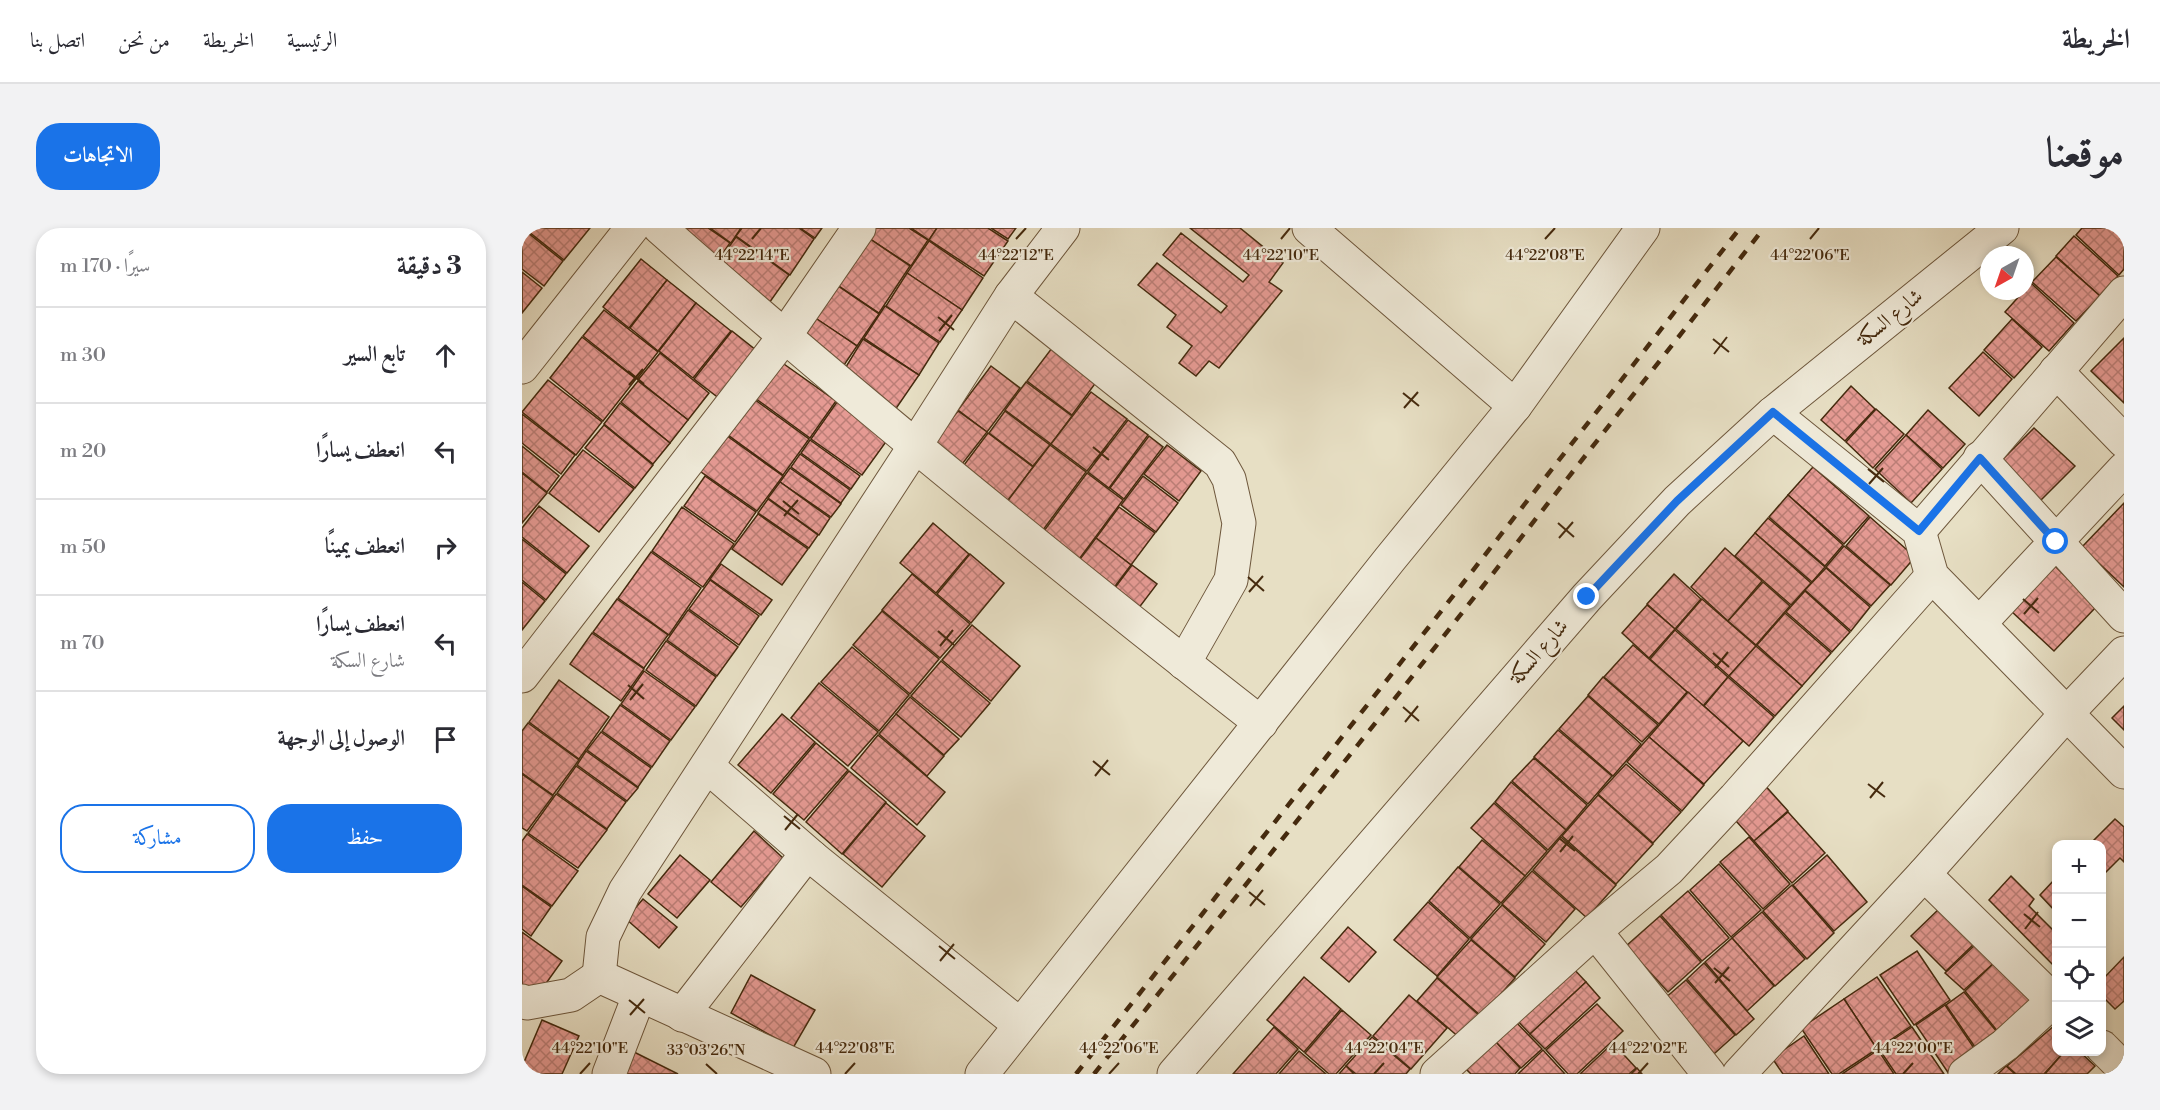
<!DOCTYPE html>
<html lang="ar">
<head>
<meta charset="utf-8">
<style>
  :root { --surface:#fff; --page:#f2f2f3; --text:#2b2b33; --muted:#7c7c81; --line:#e1e1e2; --accent:#1a73e8 }
  body { margin:0; font-family:"Libre Bodoni",Amiri,serif; background:var(--page); color:var(--text); direction:rtl }
  .controls { position:absolute; right:18px; bottom:18px; display:grid; overflow:hidden; border-radius:12px; box-shadow:0 3px 9px #0003 }
  .controls button { width:54px; height:54px; display:grid; place-items:center; padding:0; border:0; border-bottom:2px solid var(--line); background:var(--surface); color:var(--text); font:30px sans-serif }
  .compass { position:absolute; left:1458px; top:18px; width:54px; height:54px; border-radius:50%; background:var(--surface); box-shadow:0 3px 9px #0003; rotate:220deg }
  .stop { position:absolute; width:18px; height:18px; margin:-14px; border:4px solid #1a73e8; border-radius:50%; background:#fff }
  .stop.end { background:#1a73e8; border-color:#fff; box-shadow:0 2px 6px #0008 }
  .list { margin:0; padding:0; list-style:none }
  h2 { display:flex; justify-content:space-between; align-items:center; height:78px; margin:0; padding:0 24px; font-size:26px }
  h2 small { font-size:20px; font-weight:400; color:var(--muted) }
  .list li { display:grid; grid-template-columns:39px 1fr auto; gap:18px; align-items:center; box-sizing:border-box; height:96px; padding:0 24px; border-top:2px solid var(--line) }
  .list b { display:block; font-size:22px; white-space:nowrap }
  .list p { margin:0; font-size:20px; white-space:nowrap; color:var(--muted) }
  .list em { font-size:20px; font-style:normal; color:var(--muted) }
  .actions { display:flex; gap:12px; padding:18px 24px }
  .actions a { flex:1; padding:14px 0; border:2px solid var(--accent); border-radius:24px; text-align:center; font-size:21px; color:var(--accent) }
  .actions .main { background:var(--accent); color:#fff }
  .icon { flex:none; width:33px; height:33px; fill:none; stroke:currentColor; stroke-width:2; stroke-linecap:round; stroke-linejoin:round }
  .map { position:relative; flex:none; width:1602px; height:846px; overflow:hidden; direction:ltr; border-radius:24px }
  header { display:flex; align-items:center; gap:36px; box-sizing:border-box; height:84px; padding:0 30px; background:var(--surface); border-bottom:2px solid var(--line) }
  header strong { font-size:28px }
  nav { display:flex; gap:33px; margin-inline-start:auto; font-size:21px }
  .intro { display:flex; align-items:center; justify-content:space-between; box-sizing:border-box; height:144px; padding:0 36px }
  h1 { margin:0; font-size:42px }
  .button { padding:15px 27px; border-radius:24px; background:var(--accent); color:#fff; font-size:21px; font-weight:700 }
  main { display:flex; gap:36px; padding:0 36px }
  aside { flex:1; background:var(--surface); border-radius:24px; box-shadow:0 3px 9px #0003 }
  .map>svg:first-child { display:block }
</style>
</head>
<body>
<header>
<strong>الخريطة</strong>
<nav><a>الرئيسية</a><a>الخريطة</a><a>من نحن</a><a>اتصل بنا</a></nav>
</header>
<div class="intro"><h1>موقعنا</h1><a class="button">الاتجاهات</a></div>
<main>
<div class="map">
<svg width="1602" height="846" viewBox="0 0 1602 846">
  <defs>
    <pattern id="building-cross-hatch" width="8" height="8" patternUnits="userSpaceOnUse" patternTransform="scale(1.5)"><rect width="8" height="8" fill="#e59a93"/><path d="M0 0l8 8M0 8l8-8" fill="none" stroke="#bb7e76"/></pattern>
  </defs>
  <rect width="100%" height="100%" fill="#e7dfc4"/>
  <filter id="stains"><feTurbulence type="fractalNoise" baseFrequency=".00333" numOctaves="4"/><feColorMatrix values="0 0 0 0 .2 0 0 0 0 .09 0 0 0 0 .02 0 0 0 .5 -.17"/></filter>
  <radialGradient id="worn" r=".72"><stop offset=".6" stop-color="#630" stop-opacity="0"/><stop offset="1" stop-color="#630" stop-opacity=".3"/></radialGradient>
  <!-- building -->
  <g fill="url(#building-cross-hatch)" stroke="#452a0e" stroke-width="1.5">
    <path d="M0 0 41 33 22 58 0 41Z"/>
    <path d="M2 0H68L42 32Z"/>
    <path d="M150 0H186L208 15 196 32Z"/>
    <path d="M188 0H219L209 15Z"/>
    <path d="M220 0H277L292 11 268 47 214 8Z"/>
    <path d="M278 0H300L293 10Z"/>
    <path d="M351 0H387L406 12 389 38 345 9Z"/>
    <path d="M389 0H415L407 12Z"/>
    <path d="M415 0H466L486 13 462 48 407 12Z"/>
    <path d="M469 0H494L486 11Z"/>
    <path d="M668 0H718L761 35 747 54 760 63 697 140 687 133 674 148 657 135 670 118 645 99 654 87 616 57 635 35 699 85 705 78 641 27 659 5 721 54 727 47Z"/>
    <path d="M1560 0H1602V41L1597 47 1554 7Z"/>
    <path d="M1552 8 1596 48 1578 68 1534 28Z"/>
    <path d="M214 9 267 47 245 78 192 40Z"/>
    <path d="M345 9 388 38 357 85 314 56Z"/>
    <path d="M407 13 461 50 440 82 385 45Z"/>
    <path d="M1534 29 1578 68 1554 93 1510 54Z"/>
    <path d="M119 31 145 52 107 100 81 79Z"/>
    <path d="M0 44 20 60 0 85Z"/>
    <path d="M385 45 440 82 418 114 364 78Z"/>
    <path d="M145 52 174 75 136 123 108 100Z"/>
    <path d="M1509 55 1552 95 1527 123 1483 84Z"/>
    <path d="M313 56 357 86 335 118 291 89Z"/>
    <path d="M174 75 209 103 171 150 137 123Z"/>
    <path d="M363 78 417 115 397 147 342 110Z"/>
    <path d="M82 82 136 124 115 151 61 108Z"/>
    <path d="M292 89 335 118 320 140 276 111Z"/>
    <path d="M1490 91 1520 119 1492 150 1462 122Z"/>
    <path d="M210 103 235 123 198 171 172 151Z"/>
    <path d="M60 109 114 151 81 193 28 150Z"/>
    <path d="M1602 110V175L1569 143Z"/>
    <path d="M341 111 397 147 373 182 322 142Z"/>
    <path d="M530 120 575 153 550 187 505 153Z"/>
    <path d="M1461 124 1490 151 1457 188 1427 160Z"/>
    <path d="M138 125 187 165 166 192 116 152Z"/>
    <path d="M252 129 314 173 288 210 226 165Z"/>
    <path d="M469 138 498 160 465 204 436 182Z"/>
    <path d="M26 152 80 194 54 227 0 184Z"/>
    <path d="M116 153 166 192 148 215 99 174Z"/>
    <path d="M504 154 550 188 529 216 483 182Z"/>
    <path d="M1329 158 1353 181 1323 213 1299 192Z"/>
    <path d="M569 164 605 191 565 243 529 216Z"/>
    <path d="M225 166 287 211 261 247 199 202Z"/>
    <path d="M315 174 366 211 340 247 289 211Z"/>
    <path d="M98 175 148 215 131 236 82 196Z"/>
    <path d="M1354 181 1382 206 1351 240 1324 214Z"/>
    <path d="M1406 182 1443 216 1421 240 1384 207Z"/>
    <path d="M436 183 465 204 437 240 408 218Z"/>
    <path d="M483 183 528 217 511 238 467 205Z"/>
    <path d="M0 186 53 227 39 246 0 215Z"/>
    <path d="M606 192 626 207 587 260 566 244Z"/>
    <path d="M82 197 131 237 113 260 63 220Z"/>
    <path d="M1512 200 1553 238 1515 276 1475 237Z"/>
    <path d="M198 203 261 248 235 283 172 239Z"/>
    <path d="M466 205 511 239 484 275 439 241Z"/>
    <path d="M1384 207 1420 241 1389 275 1353 241Z"/>
    <path d="M627 208 641 219 602 271 588 260Z"/>
    <path d="M288 212 338 248 329 261 279 225Z"/>
    <path d="M528 217 564 244 521 302 484 275Z"/>
    <path d="M645 217 679 243 657 273 622 246Z"/>
    <path d="M0 218 37 248 25 264 0 244Z"/>
    <path d="M61 222 112 261 77 304 27 265Z"/>
    <path d="M278 226 328 262 319 275 269 239Z"/>
    <path d="M1291 239 1347 288 1322 316 1266 267Z"/>
    <path d="M268 240 319 276 309 289 258 254Z"/>
    <path d="M0 245 25 265 0 295Z"/>
    <path d="M565 245 601 272 552 338 516 311Z"/>
    <path d="M183 248 234 284 213 314 162 278Z"/>
    <path d="M621 248 656 275 634 304 599 277Z"/>
    <path d="M258 254 308 290 297 307 246 270Z"/>
    <path d="M1266 267 1321 317 1303 338 1247 289Z"/>
    <path d="M246 271 296 307 287 320 236 285Z"/>
    <path d="M1602 275V359L1560 319Z"/>
    <path d="M17 278 67 318 45 345 0 309V300Z"/>
    <path d="M160 279 212 316 181 359 130 323Z"/>
    <path d="M597 279 633 305 609 337 574 310Z"/>
    <path d="M236 286 286 321 260 357 210 321Z"/>
    <path d="M1348 289 1393 329 1369 357 1324 318Z"/>
    <path d="M1246 290 1303 339 1290 354 1233 305Z"/>
    <path d="M411 295 447 326 414 365 378 335Z"/>
    <path d="M1233 305 1289 355 1269 377 1213 328Z"/>
    <path d="M574 310 609 337 588 365 552 339Z"/>
    <path d="M0 311 44 346 24 372 0 352Z"/>
    <path d="M1322 318 1368 357 1349 378 1304 339Z"/>
    <path d="M1203 320 1240 353 1206 393 1169 359Z"/>
    <path d="M129 324 179 360 147 407 96 370Z"/>
    <path d="M448 326 482 355 449 395 415 366Z"/>
    <path d="M199 336 250 372 239 387 188 351Z"/>
    <path d="M1531 336 1574 379 1532 423 1488 382Z"/>
    <path d="M610 337 635 356 613 385 589 365Z"/>
    <path d="M1304 340 1348 379 1329 403 1283 362Z"/>
    <path d="M390 346 448 396 418 430 360 382Z"/>
    <path d="M1152 346 1179 371 1153 401 1125 376Z"/>
    <path d="M188 352 237 388 217 417 167 381Z"/>
    <path d="M0 354 23 373 0 402Z"/>
    <path d="M1241 354 1268 378 1234 417 1206 393Z"/>
    <path d="M1283 363 1328 404 1310 424 1264 384Z"/>
    <path d="M95 371 146 407 122 440 71 404Z"/>
    <path d="M1180 371 1234 418 1207 448 1154 401Z"/>
    <path d="M1125 377 1153 401 1127 430 1100 405Z"/>
    <path d="M166 382 216 419 195 448 145 412Z"/>
    <path d="M360 383 417 431 388 466 331 417Z"/>
    <path d="M1263 385 1309 425 1280 458 1235 417Z"/>
    <path d="M450 397 498 438 469 473 420 432Z"/>
    <path d="M1153 402 1206 449 1181 478 1128 431Z"/>
    <path d="M70 405 122 441 99 473 48 436Z"/>
    <path d="M144 413 194 449 174 478 124 442Z"/>
    <path d="M1111 417 1165 464 1137 496 1082 449Z"/>
    <path d="M1234 418 1280 458 1253 488 1207 448Z"/>
    <path d="M330 419 387 467 357 503 299 454Z"/>
    <path d="M419 433 468 475 439 509 389 468Z"/>
    <path d="M122 443 173 479 149 512 99 476Z"/>
    <path d="M1081 449 1136 497 1120 514 1066 467Z"/>
    <path d="M1206 449 1252 489 1227 518 1182 478Z"/>
    <path d="M37 452 87 489 57 531 7 494Z"/>
    <path d="M297 455 356 504 326 538 269 490Z"/>
    <path d="M1166 464 1221 513 1182 556 1127 509Z"/>
    <path d="M1066 468 1119 516 1091 548 1037 501Z"/>
    <path d="M388 469 437 511 422 527 374 486Z"/>
    <path d="M98 477 148 513 130 539 80 503Z"/>
    <path d="M1602 478V502L1590 490Z"/>
    <path d="M260 486 293 514 249 565 216 537Z"/>
    <path d="M374 486 422 528 405 548 357 506Z"/>
    <path d="M6 495 57 532 31 567 0 545V503Z"/>
    <path d="M1036 502 1090 548 1066 576 1012 529Z"/>
    <path d="M79 504 129 540 116 559 65 522Z"/>
    <path d="M356 507 423 564 395 597 329 540Z"/>
    <path d="M1127 509 1182 557 1160 583 1105 534Z"/>
    <path d="M294 515 326 542 282 592 251 566Z"/>
    <path d="M64 523 116 560 105 573 55 537Z"/>
    <path d="M1012 530 1065 577 1044 602 990 553Z"/>
    <path d="M1104 536 1159 584 1131 615 1076 566Z"/>
    <path d="M54 538 104 574 85 601 35 565Z"/>
    <path d="M327 543 364 574 320 626 284 594Z"/>
    <path d="M0 546 31 568 5 603 0 600Z"/>
    <path d="M989 554 1044 602 1026 622 973 574Z"/>
    <path d="M1240 554 1266 583 1232 613 1206 584Z"/>
    <path d="M34 566 85 602 56 640 6 605Z"/>
    <path d="M1076 567 1131 616 1094 656 1040 608Z"/>
    <path d="M364 575 403 608 360 659 321 626Z"/>
    <path d="M972 575 1025 623 1003 648 949 600Z"/>
    <path d="M1266 584 1303 625 1270 655 1232 613Z"/>
    <path d="M1593 591 1602 599V634L1598 630 1580 648V616H1568Z"/>
    <path d="M232 603 261 630 219 679 189 654Z"/>
    <path d="M5 606 56 643 30 678 0 657V613Z"/>
    <path d="M1039 609 1094 657 1065 690 1011 642Z"/>
    <path d="M1227 609 1268 656 1241 681 1198 634Z"/>
    <path d="M960 612 1003 648 979 675 937 639Z"/>
    <path d="M158 627 188 652 155 690 126 666Z"/>
    <path d="M1305 627 1345 674 1312 703 1271 657Z"/>
    <path d="M1197 636 1239 682 1209 709 1168 662Z"/>
    <path d="M936 639 978 676 948 710 907 673Z"/>
    <path d="M1010 643 1053 681 1024 714 980 676Z"/>
    <path d="M1489 648 1512 671 1507 678 1534 705V740L1467 672Z"/>
    <path d="M1534 650V684L1518 667Z"/>
    <path d="M1270 657 1312 705 1285 731 1241 683Z"/>
    <path d="M0 658 29 679 9 708 0 701Z"/>
    <path d="M1166 663 1207 710 1180 733 1139 687Z"/>
    <path d="M121 671 155 699 137 720 104 691Z"/>
    <path d="M906 674 947 711 915 748 872 712Z"/>
    <path d="M980 677 1023 716 993 749 949 711Z"/>
    <path d="M1419 679 1454 714 1424 743 1389 708Z"/>
    <path d="M1240 684 1283 731 1253 758 1210 710Z"/>
    <path d="M1138 688 1179 734 1146 764 1104 718Z"/>
    <path d="M826 699 854 724 827 754 799 730Z"/>
    <path d="M0 704 40 733 15 768H0Z"/>
    <path d="M1210 710 1252 758 1225 783 1183 734Z"/>
    <path d="M949 712 993 750 959 788 915 749Z"/>
    <path d="M1454 716 1473 734 1442 762 1423 745Z"/>
    <path d="M1395 723 1428 772 1392 797 1358 747Z"/>
    <path d="M1602 729V773L1593 781 1580 768V749L1581 751Z"/>
    <path d="M1473 734 1514 777 1481 810 1443 763Z"/>
    <path d="M1182 735 1232 791 1214 807 1165 751Z"/>
    <path d="M1049 738 1064 754 1008 806 993 790Z"/>
    <path d="M229 747 293 782 271 820 209 785Z"/>
    <path d="M782 749 819 781 782 824 745 792Z"/>
    <path d="M1355 749 1389 798 1355 821 1322 771Z"/>
    <path d="M915 750 959 789 939 811 895 773Z"/>
    <path d="M1164 752 1213 807 1183 834 1134 778Z"/>
    <path d="M1064 754 1078 770 1023 821 1008 806Z"/>
    <path d="M1442 764 1480 810 1457 825 1424 777Z"/>
    <path d="M887 767 925 800 889 841 851 808Z"/>
    <path d="M1322 771 1355 821 1317 846H1310L1279 800Z"/>
    <path d="M1075 776 1101 803 1055 846H1046L1024 822Z"/>
    <path d="M1423 777 1456 826 1427 846 1394 797Z"/>
    <path d="M820 782 849 807 814 846H807L783 825Z"/>
    <path d="M20 792 57 808 40 846H16L0 839Z"/>
    <path d="M992 792 1020 821 999 840 972 812Z"/>
    <path d="M1533 797 1534 824H1542L1522 846H1494L1485 838Z"/>
    <path d="M752 799 776 821 754 846H711Z"/>
    <path d="M1390 799 1422 846H1374L1357 821Z"/>
    <path d="M1282 808 1307 846H1261L1250 830Z"/>
    <path d="M850 809 888 841 884 846H834L824 838Z"/>
    <path d="M972 812 998 840 993 846H949L942 839Z"/>
    <path d="M1091 815 1114 840 1107 846H1058Z"/>
    <path d="M1021 822 1043 846H996Z"/>
    <path d="M1356 822 1372 846H1320Z"/>
    <path d="M110 823 156 846H99Z"/>
    <path d="M777 823 804 846H757Z"/>
    <path d="M1542 824H1558L1573 838 1565 846H1523Z"/>
    <path d="M824 838 832 846H817Z"/>
    <path d="M1484 838 1493 846H1476Z"/>
    <path d="M0 840 12 846H0Z"/>
    <path d="M1115 840 1120 846H1109Z"/>
  </g>
  <g fill="none" stroke-linecap="round" stroke-linejoin="round">
    <defs>
      <g id="minor">
        <path d="M138 0C333 172 534 335 739 495"/>
        <path d="M787 0 993 178"/>
        <path d="M489 68 698 235 707 251 717 295 709 352 662 435"/>
        <path d="M0 139 110 0"/>
        <path d="M1534 143 1602 213"/>
        <path d="M1251 185 1397 303 1410 348 1602 544"/>
        <path d="M1458 230 1602 388"/>
        <path d="M1397 303 1602 65"/>
        <path d="M1457 396 1602 241"/>
        <path d="M0 448 262 109 337 0"/>
        <path d="M185 538 290 629"/>
        <path d="M1402 646 1534 775"/>
        <path d="M1073 703 1187 846"/>
        <path d="M77 748 81 709 103 663 393 218 489 68 541 0"/>
        <path d="M77 748 292 846"/>
        <path d="M0 773 5 775 49 767 77 748"/>
        <path d="M160 787 276 637 282 631 290 629 498 797"/>
        <path d="M1580 819 1602 841"/>
        <path d="M87 846 117 768"/>
        <path d="M460 846 868 331 993 178 1121 0"/>
        <path d="M652 846 1065 369 1155 273 1251 185 1480 0"/>
        <path d="M915 846 1073 703 1147 641 1213 570 1410 348"/>
        <path d="M1217 846 1402 646 1545 485 1602 425"/>
        <path d="M1443 846 1483 817 1532 772"/>
      </g>
    </defs>
    <!-- minor casing -->
    <use href="#minor" stroke="#6e573c" stroke-width="35"/>
    <!-- minor -->
    <use href="#minor" stroke="#efead9" stroke-width="33"/>
    <!-- rail -->
    <g stroke="#452a0e" stroke-width="4.5" stroke-dasharray="10 10" stroke-linecap="butt">
      <path d="M554 846 906 400 1218 0"/>
      <path d="M572 846 863 483 1242 0"/>
    </g>
  </g>
  <g fill="none" stroke-linecap="round" stroke-linejoin="round">
    <!-- route -->
    <path stroke="#1a73e8" stroke-width="8" d="M1065 369 1155 273 1251 184 1397 303 1458 230 1534 314"/>
  </g>
  <!-- ticks -->
  <path fill="none" stroke="#452a0e" stroke-width="2" d="M230 11 239 0M494 11 504 0M759 11 768 0M1023 11 1033 0M1288 11 1297 0M416 89 432 102M417 103 430 87M1191 111 1207 124M1192 126 1205 109M106 143 122 156M107 157 121 141M881 165 897 178M882 180 896 164M571 219 587 232M572 234 586 218M1346 241 1362 254M1347 256 1361 240M261 273 277 286M262 288 276 272M1036 295 1052 309M1037 310 1051 294M726 349 742 363M727 364 741 348M1501 371 1517 385M1502 386 1516 370M416 403 432 417M418 418 431 402M1191 425 1207 439M1193 440 1206 424M106 457 122 471M108 472 121 456M881 479 897 493M883 494 896 478M571 533 588 547M573 548 586 532M1346 556 1363 569M1348 570 1361 554M262 588 278 601M263 602 276 586M1037 610 1053 623M1038 624 1051 608M727 664 743 677M728 678 741 662M1502 686 1518 699M1503 701 1516 684M417 718 433 731M418 733 432 716M1192 740 1208 753M1193 755 1207 739M107 772 123 785M108 787 122 771M184 836 195 846M58 846 68 835M323 846 333 835M587 846 597 835M852 846 862 835M1116 846 1126 835M1381 846 1391 835"/>
  <g text-anchor="middle" dominant-baseline="central" stroke-width="4.5" stroke-linejoin="round" paint-order="stroke">
    <!-- street labels -->
    <g font-size="21" fill="#452a0e" stroke="#efead9">
      <text transform="translate(1368 90) rotate(-39)">شارع السكة</text>
      <text transform="translate(1017 424) rotate(-49)">شارع السكة</text>
    </g>
  </g>
  <g font-size="15" text-anchor="middle" fill="#452a0e" stroke="#efead9" stroke-width="4.5" stroke-linejoin="round" paint-order="stroke">
    <text x="230" y="32">44°22'14"E</text>
    <text x="494" y="32">44°22'12"E</text>
    <text x="759" y="32">44°22'10"E</text>
    <text x="1023" y="32">44°22'08"E</text>
    <text x="1288" y="32">44°22'06"E</text>
    <text x="68" y="825">44°22'10"E</text>
    <text x="333" y="825">44°22'08"E</text>
    <text x="597" y="825">44°22'06"E</text>
    <text x="862" y="825">44°22'04"E</text>
    <text x="1126" y="825">44°22'02"E</text>
    <text x="1391" y="825">44°22'00"E</text>
    <text x="184" y="827">33°03'26"N</text>
  </g>
  <rect width="100%" height="100%" filter="url(#stains)"/>
  <rect width="100%" height="100%" fill="url(#worn)"/>
</svg>
<div class="controls">
<button>+</button>
<button>−</button>
<button><svg class="icon" aria-label="locate" viewBox="0 0 24 24"><circle cx="12" cy="12" r="6"/><path d="M12 2v4M12 18v4M2 12h4M18 12h4"/></svg></button>
<button><svg class="icon" aria-label="layers" viewBox="0 0 24 24"><path d="M12 4l9 5-9 5-9-5zM3 14l9 5 9-5"/></svg></button>
</div>
<svg class="compass" viewBox="-18 -18 36 36"><path d="M0-13l5 13h-10z" fill="#e53935"/><path d="M0 13l5-13h-10z" fill="#7c7c81"/></svg>
<div class="stop" style="left:1534px;top:314px"></div>
<div class="stop end" style="left:1065px;top:369px"></div>
</div>
<aside>
<h2>3 دقيقة<small>سيرًا · 170 m</small></h2>
<ul class="list">
<li><svg class="icon" aria-label="ahead" viewBox="0 0 24 24"><path d="M12 20V5M6 11l6-6 6 6"/></svg><div><b>تابع السير</b></div><em>30 m</em></li>
<li><svg class="icon" aria-label="left" viewBox="0 0 24 24"><path d="M17 20v-9H6M10 6l-5 5 5 5"/></svg><div><b>انعطف يسارًا</b></div><em>20 m</em></li>
<li><svg class="icon" aria-label="right" viewBox="0 0 24 24"><path d="M7 20v-9h11M14 6l5 5-5 5"/></svg><div><b>انعطف يمينًا</b></div><em>50 m</em></li>
<li><svg class="icon" aria-label="left" viewBox="0 0 24 24"><path d="M17 20v-9H6M10 6l-5 5 5 5"/></svg><div><b>انعطف يسارًا</b><p>شارع السكة</p></div><em>70 m</em></li>
<li><svg class="icon" aria-label="arrive" viewBox="0 0 24 24"><path d="M6 21V4h12l-3 4 3 4H6"/></svg><div><b>الوصول إلى الوجهة</b></div></li>
</ul>
<div class="actions"><a class="main">حفظ</a><a>مشاركة</a></div>
</aside>
</main>
</body>
</html>
